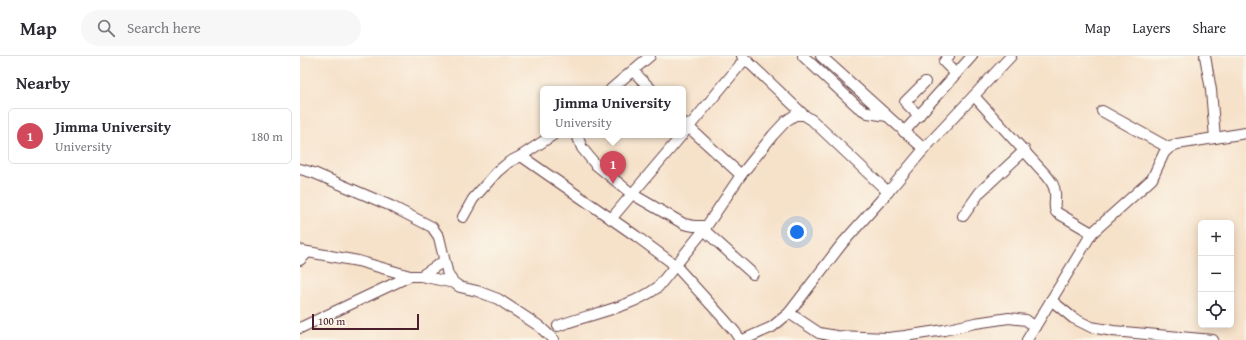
<!DOCTYPE html>
<html lang="en">
<head>
<meta charset="utf-8">
<style>
  :root { --surface:#fff; --page:#f7f7f7; --text:#2b2b33; --muted:#7c7c81; --line:#e1e1e2; --accent:#d1495b }
  body { margin:0; font-family:"Gentium Book Plus",serif; background:var(--page); color:var(--text) }
  .controls { position:absolute; right:12px; bottom:12px; display:grid; overflow:hidden; border-radius:6px; box-shadow:0 2px 10px #0003 }
  .controls button { width:36px; height:36px; display:grid; place-items:center; padding:0; border:0; border-bottom:1px solid var(--line); background:var(--surface); color:var(--text); font:20px sans-serif }
  .scale { position:absolute; left:12px; bottom:10px; width:107px; box-sizing:border-box; padding-left:4px; border:2px solid #4a1f2b; border-top:0; font-size:11px; line-height:14px; white-space:nowrap; color:#4a1f2b; -webkit-text-stroke:3px #fbf7ec; paint-order:stroke }
  .you { position:absolute; left:497px; top:176px; width:14px; height:14px; margin:-10px; border:3px solid #fff; border-radius:50%; background:#1a73e8; box-shadow:0 0 0 6px #1a73e833 }
  .badge { display:grid; place-items:center; width:26px; height:26px; border-radius:50%; background:var(--accent); color:#fff; font-size:13px; font-weight:700 }
  .pin { position:absolute; translate:-50% -33px; filter:drop-shadow(0 1px 2px #0008) }
  .pin::after { content:''; position:absolute; top:21px; width:14px; height:12px; background:inherit; clip-path:polygon(0 0,100% 0,50% 100%) }
  .popup { position:absolute; left:240px; top:30px; width:146px; height:52px; box-sizing:border-box; display:grid; place-content:center; border-radius:6px; background:var(--surface); filter:drop-shadow(0 1px 3px #0005); font-size:13px; white-space:nowrap; color:var(--muted) }
  .popup b { font-size:15px; color:var(--text) }
  .popup::after { content:''; position:absolute; left:50%; top:100%; margin-left:-8px; border:8px solid transparent; border-top-color:var(--surface) }
  .list { margin:0; padding:0; list-style:none }
  h2 { display:flex; justify-content:space-between; align-items:center; height:52px; margin:0; padding:0 16px; font-size:17px }
  h2 small { font-size:13px; font-weight:400; color:var(--muted) }
  .list li { display:grid; grid-template-columns:26px 1fr auto; gap:12px; align-items:center; box-sizing:border-box; height:56px; margin:0 8px 8px; padding:0 8px; border:1px solid var(--line); border-radius:6px }
  .list b { display:block; font-size:15px; white-space:nowrap }
  .list p { margin:0; font-size:13px; white-space:nowrap; color:var(--muted) }
  .list em { font-size:13px; font-style:normal; color:var(--muted) }
  .icon { flex:none; width:22px; height:22px; fill:none; stroke:currentColor; stroke-width:2; stroke-linecap:round; stroke-linejoin:round }
  .map { position:relative; flex:none; width:946px; height:284px; overflow:hidden }
  header { display:flex; align-items:center; gap:24px; box-sizing:border-box; height:56px; padding:0 20px; background:var(--surface); border-bottom:1px solid var(--line) }
  header strong { font-size:19px }
  nav { display:flex; gap:22px; margin-inline-start:auto; font-size:14px }
  .search { width:280px; height:36px; background:var(--page); display:flex; align-items:center; gap:10px; box-sizing:border-box; padding:0 14px; border-radius:22px; color:var(--muted); font-size:15px }
  main { display:flex }
  aside { flex:1; background:var(--surface) }
  .map>svg:first-child { display:block }
</style>
</head>
<body>
<header>
<strong>Map</strong>
<div class="search"><svg class="icon" aria-label="search" viewBox="0 0 24 24"><circle cx="10" cy="10" r="6"/><path d="M15 15l6 6"/></svg>Search here</div>
<nav><a>Map</a><a>Layers</a><a>Share</a></nav>
</header>
<main>
<aside>
<h2>Nearby<small></small></h2>
<ul class="list">
<li><span class="badge">1</span><div><b>Jimma University</b><p>University</p></div><em>180 m</em></li>
</ul>
</aside>
<div class="map">
<svg width="946" height="284" viewBox="0 0 946 284">
  <rect width="100%" height="100%" fill="#fbf7ec"/>
  <filter id="ink" filterUnits="userSpaceOnUse"><feTurbulence type="fractalNoise" baseFrequency=".025" numOctaves="2"/><feDisplacementMap in="SourceGraphic" scale="8" xChannelSelector="R" yChannelSelector="G"/><feConvolveMatrix kernelMatrix="1 2 1 2 8 2 1 2 1" color-interpolation-filters="sRGB"/></filter>
  <filter id="wash" filterUnits="userSpaceOnUse"><feTurbulence type="fractalNoise" baseFrequency=".012" numOctaves="4" result="noise"/><feDisplacementMap in="SourceGraphic" scale="16" xChannelSelector="R" yChannelSelector="G"/><feGaussianBlur stdDeviation="0.9" result="paint"/><feColorMatrix in="noise" values="0 0 0 0 0 0 0 0 0 0 0 0 0 0 0 0 0 1.4 0 .05"/><feComposite in="paint" operator="in"/></filter>
  <g filter="url(#wash)">
    <rect width="100%" height="100%" fill="#f6e1c9"/>
  </g>
  <g filter="url(#ink)">
    <g fill="none" stroke-linecap="round" stroke-linejoin="round">
      <defs>
        <g id="minor">
          <path d="M442 0 504 59"/>
          <path d="M503 0 558 51 568 57 587 60"/>
          <path d="M521 0 624 93"/>
          <path d="M649 0 644 6 656 18"/>
          <path d="M905 0 911 34 915 82"/>
          <path d="M333 15 351 33"/>
          <path d="M311 33 350 0"/>
          <path d="M674 40 747 120C751 125 755 130 755 137 756 144 753 149 756 156L792 177"/>
          <path d="M802 55 869 92"/>
          <path d="M619 60 605 46 625 26"/>
          <path d="M383 66 441 119"/>
          <path d="M604 76 672 0"/>
          <path d="M383 78 445 3"/>
          <path d="M277 79 282 92 295 108 332 138 384 168 394 170H406"/>
          <path d="M221 100 336 180 375 209 423 262 435 276 440 284"/>
          <path d="M0 113 14 117 91 150 132 171 139 181 148 219 154 227 160 231 177 235 198 243 239 270 254 284"/>
          <path d="M663 160 680 136 725 94"/>
          <path d="M163 161 173 143 197 116 209 106 221 100 253 79"/>
          <path d="M311 163 382 79"/>
          <path d="M404 174 453 218"/>
          <path d="M0 194 8 196 0 204"/>
          <path d="M8 196 58 205 110 220"/>
          <path d="M121 220 144 205"/>
          <path d="M751 244 773 262 791 271 813 275 913 284"/>
          <path d="M489 257 519 277 536 280 588 282 605 280 644 274 675 267 709 262 726 264 735 271"/>
          <path d="M258 270C291 257 329 253 358 231L404 174 441 119 473 79 486 65 495 59H504L512 64 588 136"/>
          <path d="M0 272 110 220H121L154 227"/>
          <path d="M443 284 472 271 489 257 541 189 588 136 624 93 711 0"/>
          <path d="M727 284 792 177 852 123 864 97 869 92 877 88 946 77"/>
        </g>
      </defs>
      <!-- minor casing -->
      <use href="#minor" stroke="#643c43" stroke-width="12"/>
      <!-- minor -->
      <use href="#minor" stroke="#fff" stroke-width="10"/>
    </g>
  </g>
</svg>
<div class="controls">
<button>+</button>
<button>−</button>
<button><svg class="icon" aria-label="locate" viewBox="0 0 24 24"><circle cx="12" cy="12" r="6"/><path d="M12 2v4M12 18v4M2 12h4M18 12h4"/></svg></button>
</div>
<div class="scale">100 m</div>
<div class="you"></div>
<div class="pin badge" style="left:313px;top:128px">1</div>
<div class="popup"><b>Jimma University</b>University</div>
</div>
</main>
</body>
</html>
